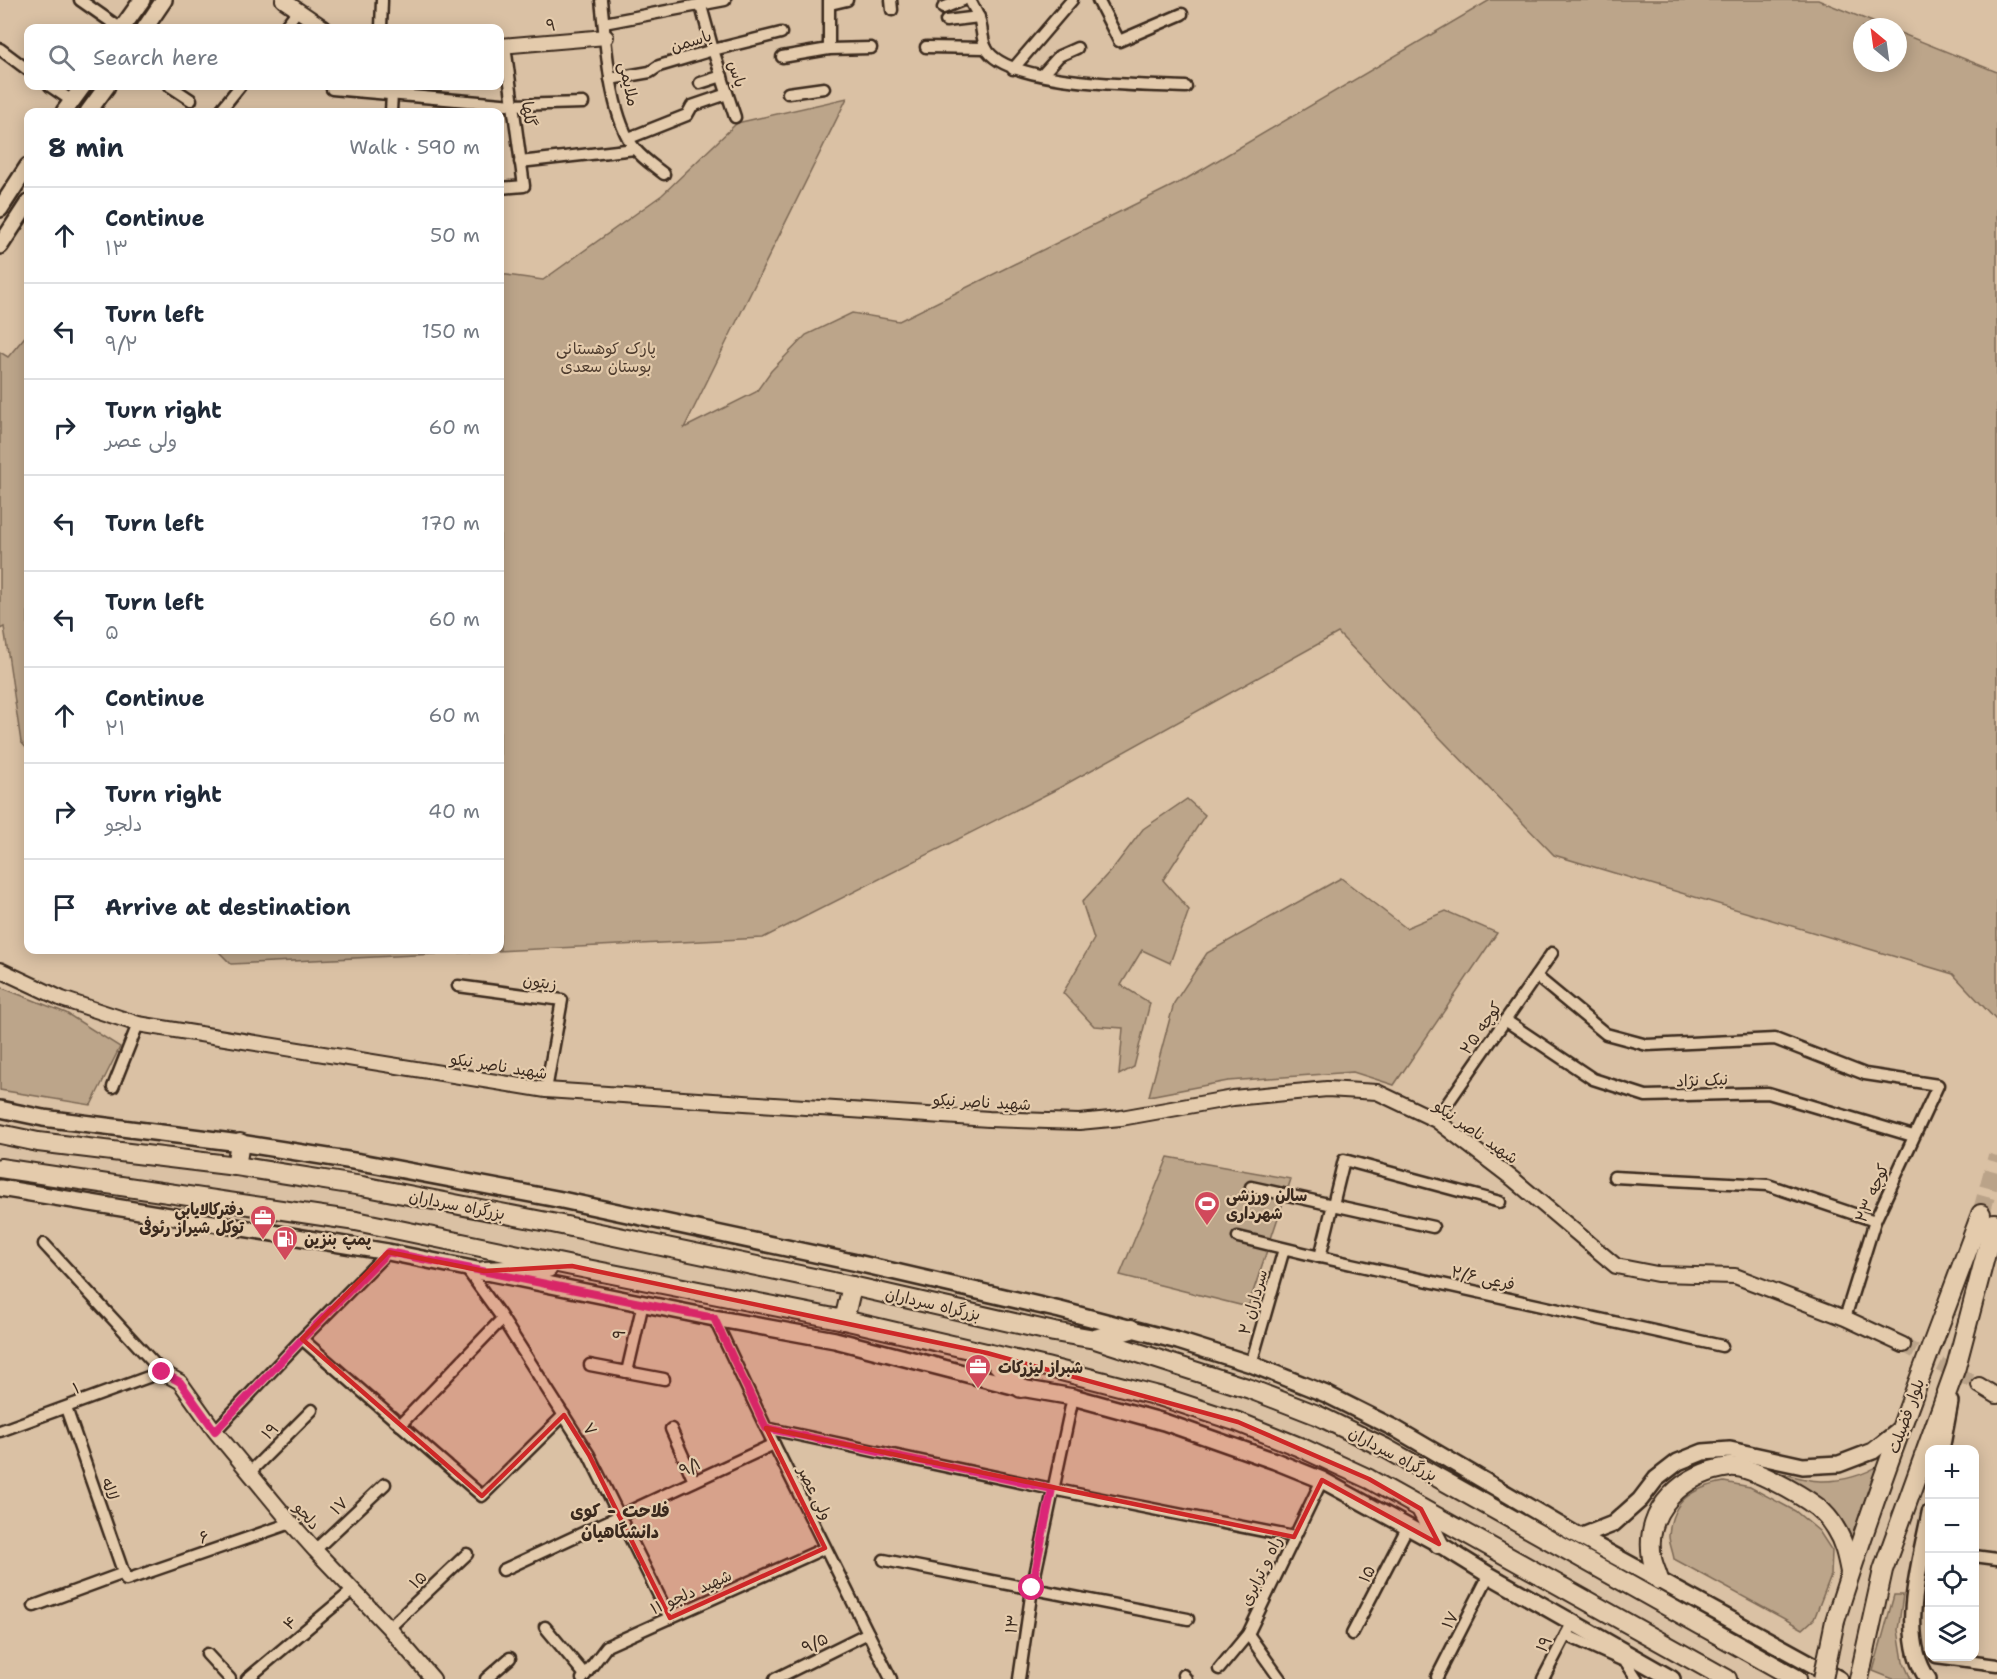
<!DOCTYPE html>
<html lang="en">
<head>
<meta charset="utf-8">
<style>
  :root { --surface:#fff; --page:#f2f2f3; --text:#1f2937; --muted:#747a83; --line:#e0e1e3 }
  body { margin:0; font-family:"Shantell Sans","Playpen Sans Arabic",sans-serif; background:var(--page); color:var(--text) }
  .controls { position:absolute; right:18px; bottom:18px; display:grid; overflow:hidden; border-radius:12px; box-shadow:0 3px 15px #0003 }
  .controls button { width:54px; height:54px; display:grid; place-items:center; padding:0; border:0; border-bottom:2px solid var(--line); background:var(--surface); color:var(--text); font:30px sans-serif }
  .compass { position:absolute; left:1853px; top:18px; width:54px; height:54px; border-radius:50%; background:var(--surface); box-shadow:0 3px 15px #0003; rotate:331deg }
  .stop { position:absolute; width:18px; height:18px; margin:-14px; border:4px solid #db2777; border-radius:50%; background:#fff }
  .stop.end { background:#db2777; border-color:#fff; box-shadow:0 2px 6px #0008 }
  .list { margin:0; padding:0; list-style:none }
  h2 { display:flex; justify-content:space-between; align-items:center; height:78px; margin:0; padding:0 24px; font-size:26px }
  h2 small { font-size:20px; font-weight:400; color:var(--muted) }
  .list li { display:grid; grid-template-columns:39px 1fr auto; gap:18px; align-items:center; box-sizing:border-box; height:96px; padding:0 24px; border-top:2px solid var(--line) }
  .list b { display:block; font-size:22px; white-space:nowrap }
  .list p { margin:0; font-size:20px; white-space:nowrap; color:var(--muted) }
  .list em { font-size:20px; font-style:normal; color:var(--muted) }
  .icon { flex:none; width:33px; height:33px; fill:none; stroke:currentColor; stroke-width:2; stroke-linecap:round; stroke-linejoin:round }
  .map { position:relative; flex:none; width:1997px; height:1679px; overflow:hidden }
  .search { position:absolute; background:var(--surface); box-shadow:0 3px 15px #0003; left:24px; top:24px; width:480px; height:66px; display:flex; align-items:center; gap:15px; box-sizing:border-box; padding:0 21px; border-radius:12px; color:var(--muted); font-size:22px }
  .panel { position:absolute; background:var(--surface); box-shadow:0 3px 15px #0003; left:24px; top:108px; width:480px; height:846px; border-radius:12px }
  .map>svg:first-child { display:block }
</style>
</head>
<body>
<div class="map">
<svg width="1997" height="1679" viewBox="0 0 1997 1679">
  <rect width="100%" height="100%" fill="#dac1a4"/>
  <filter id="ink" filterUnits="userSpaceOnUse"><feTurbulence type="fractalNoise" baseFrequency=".0167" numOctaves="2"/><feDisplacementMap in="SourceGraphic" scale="12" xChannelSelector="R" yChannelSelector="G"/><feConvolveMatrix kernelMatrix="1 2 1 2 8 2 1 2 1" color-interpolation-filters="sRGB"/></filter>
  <g filter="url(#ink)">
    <!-- green -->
    <g fill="#bca58a" stroke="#7c6854" stroke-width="1.5">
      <path d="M1490 0H1818L1885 27H1862V63H1898V32L1997 72V1021L1953 974 1554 855 1338 633 1059 788 763 938 231 964 217 950H500V274L543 280 662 195 737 123 847 98 684 428 756 392 771 371 806 335 852 313 899 321 1186 179Z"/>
      <path d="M28 333V750L21 742 4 627 0 629V352L8 357Z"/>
      <path d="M1187 799 1205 815 1163 880 1189 910 1170 963 1142 950 1121 985 1150 1003 1134 1067 1119 1075 1123 1028 1094 1026 1063 993 1094 939 1082 902 1114 867 1143 829Z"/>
      <path d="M1341 878 1406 928 1446 911 1497 933 1394 1085 1353 1072 1228 1081 1149 1096 1174 1003 1207 953Z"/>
      <path d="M0 987 66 1013 120 1047 91 1105 0 1090Z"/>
      <path d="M1168 1157 1291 1179 1248 1307 1120 1275Z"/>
      <path d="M1881 1464 1852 1541C1840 1503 1794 1487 1762 1468 1779 1472 1807 1482 1823 1481 1843 1481 1865 1475 1881 1464Z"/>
      <path d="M1724 1482 1750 1487 1795 1511 1819 1531 1832 1551 1831 1575 1814 1619 1803 1629 1674 1559C1673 1552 1669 1543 1669 1536 1671 1500 1693 1488 1724 1482Z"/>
      <path d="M1894 1595H1903L1898 1630 1903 1661 1911 1679H1893L1873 1671Z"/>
    </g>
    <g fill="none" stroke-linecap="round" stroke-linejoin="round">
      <!-- tertiary-tunnel -->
      <path stroke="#baa389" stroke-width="14" stroke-dasharray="14 7" stroke-linecap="butt" d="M1903 1345 1979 1385"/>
      <!-- primary-tunnel -->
      <path stroke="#baa389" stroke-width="18" stroke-dasharray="18 9" stroke-linecap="butt" d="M1981 1214 1997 1156"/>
      <defs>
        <g id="minor">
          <path d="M80 0 120 28"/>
          <path d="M601 0C606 42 609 116 635 149 643 159 654 166 664 174"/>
          <path d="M829 0V49"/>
          <path d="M891 0 892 10"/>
          <path d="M970 0C973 7 978 14 980 21 982 29 982 40 986 48 1005 86 1146 85 1186 87"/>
          <path d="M1098 0 1119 41 1182 14"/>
          <path d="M830 4 847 0"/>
          <path d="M701 6 713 50 735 117"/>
          <path d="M943 8 963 0"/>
          <path d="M946 21 979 17"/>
          <path d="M604 23 725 0"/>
          <path d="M284 28 298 10"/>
          <path d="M381 28 382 0"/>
          <path d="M926 47 986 48"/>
          <path d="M0 49 28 70"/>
          <path d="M782 57 829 49 871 48"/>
          <path d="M1013 69 1072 0"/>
          <path d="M1042 75 1059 56 1077 48"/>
          <path d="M610 79 650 72 659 66 713 50 781 33"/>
          <path d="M700 83 722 76"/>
          <path d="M50 86 72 101"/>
          <path d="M170 86 191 100"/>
          <path d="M332 89 513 105 583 103"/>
          <path d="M788 93 824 88"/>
          <path d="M220 111 240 86"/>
          <path d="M391 112 392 93"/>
          <path d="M629 138 687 115 692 106 727 94"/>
          <path d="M520 162 635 149"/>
          <path d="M500 188 524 186 505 46"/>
          <path d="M1536 976 1606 1034 1647 1045 1775 1039 1865 1074 1938 1085 1875 1221 1845 1318"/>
          <path d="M458 986 562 1000 546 1090"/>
          <path d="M1505 1020 1593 1079 1646 1096 1768 1093 1913 1136"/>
          <path d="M113 1087 138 1024"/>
          <path d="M1436 1120 1552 953"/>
          <path d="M1614 1177 1768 1185 1875 1221"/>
          <path d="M1251 1187 1433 1227"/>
          <path d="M1238 1237 1320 1257 1722 1346"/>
          <path d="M1320 1257 1344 1160 1500 1202"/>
          <path d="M466 1268 500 1315 589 1455 670 1618"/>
          <path d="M714 1318 766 1428 891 1679"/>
          <path d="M302 1339 482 1496 564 1415"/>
          <path d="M1251 1364 1284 1249"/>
          <path d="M590 1365 664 1379"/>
          <path d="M627 1372 643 1303"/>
          <path d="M66 1408 126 1580 291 1523"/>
          <path d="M400 1425 502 1319"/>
          <path d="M766 1428 1052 1489 1294 1537"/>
          <path d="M671 1429 694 1481"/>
          <path d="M0 1431 162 1372 44 1244"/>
          <path d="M215 1431 302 1339 388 1252"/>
          <path d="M249 1473 312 1410"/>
          <path d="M315 1550 385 1484"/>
          <path d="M1974 1556 1997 1559"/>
          <path d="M884 1560 1188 1619"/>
          <path d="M503 1570 774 1444"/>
          <path d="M34 1606 124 1573"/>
          <path d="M545 1627 585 1675"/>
          <path d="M389 1628 467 1554"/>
          <path d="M1248 1634 1280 1679"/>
          <path d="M1352 1634 1407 1528"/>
          <path d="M1566 1635 1626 1662 1637 1679"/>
          <path d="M207 1654 230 1679"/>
          <path d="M1936 1657 1997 1665"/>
          <path d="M1219 1669 1248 1634 1322 1480"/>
          <path d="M1183 1675 1186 1679"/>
          <path d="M1437 1677 1489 1575"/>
          <path d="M247 1679 353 1590"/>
          <path d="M486 1679 510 1658"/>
          <path d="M582 1679 607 1646 825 1548"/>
          <path d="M775 1679 868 1633"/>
          <path d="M1019 1679 1032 1589 1073 1397"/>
          <path d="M1543 1679 1569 1629"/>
        </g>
        <g id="tertiary">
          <path d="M283 0 324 28"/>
          <path d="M500 46 606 37"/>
          <path d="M0 970 62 999 138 1024 546 1090 989 1119 1079 1122 1121 1118 1233 1098 1327 1089 1377 1092 1436 1120 1513 1179 1616 1266 1657 1274 1735 1276 1845 1318 1903 1345"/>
          <path d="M162 1372 180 1382 215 1431 291 1523 315 1550 389 1628 433 1679"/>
          <path d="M1979 1385 1997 1396"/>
        </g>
        <g id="secondary">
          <path d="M122 28 142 0"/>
          <path d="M145 28 164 0"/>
          <path d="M64 112 83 86"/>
          <path d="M88 112 107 86"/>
          <path d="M0 209 28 166"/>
          <path d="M0 246 28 203"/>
          <path d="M0 1109 43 1118 240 1143 366 1163 557 1199 857 1263 1060 1310 1178 1341 1251 1364 1326 1394 1396 1429 1580 1537 1839 1679"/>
          <path d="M0 1188 388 1252 714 1318 835 1340 1021 1388 1073 1397 1164 1422 1275 1461 1322 1480 1439 1544 1489 1575 1672 1679"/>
          <path d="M1941 1450 1950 1402"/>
          <path d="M1580 1537 1613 1524 1640 1500 1656 1479 1678 1462 1703 1452 1730 1450 1803 1466 1839 1464 1873 1451 1901 1429"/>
          <path d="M1928 1679C1897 1637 1921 1561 1930 1513"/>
        </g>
        <g id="primary">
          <path d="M1659 1580C1657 1572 1653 1565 1652 1558 1643 1509 1685 1472 1730 1467 1750 1465 1801 1495 1817 1507 1823 1512 1831 1521 1835 1528 1844 1542 1847 1556 1850 1572"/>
          <path d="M1835 1621C1878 1483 1931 1349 1981 1214"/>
          <path d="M1859 1679 1883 1570 1956 1367 1994 1223"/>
        </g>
        <g id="trunk">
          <path d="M0 1134 38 1142 236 1166 362 1186 552 1223 852 1286 1054 1332 1095 1339 1250 1389 1317 1415 1385 1448 1797 1679"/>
          <path d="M236 1166 240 1143"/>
          <path d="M0 1168 356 1221 572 1266 844 1320 1046 1367 1162 1397 1238 1422 1302 1448 1369 1479 1727 1679"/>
          <path d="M484 1271 548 1268"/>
          <path d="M844 1320 852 1286"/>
          <path d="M1095 1339 1131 1329"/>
          <path d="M987 1353 1021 1388"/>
          <path d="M1421 1509 1439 1544"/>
        </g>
      </defs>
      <!-- minor casing -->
      <use href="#minor" stroke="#3b2a1e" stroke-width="15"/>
      <!-- tertiary casing -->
      <use href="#tertiary" stroke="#3b2a1e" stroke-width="18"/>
      <!-- secondary casing -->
      <use href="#secondary" stroke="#3b2a1e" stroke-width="20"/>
      <!-- primary casing -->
      <use href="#primary" stroke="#3b2a1e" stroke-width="22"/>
      <!-- trunk casing -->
      <use href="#trunk" stroke="#3b2a1e" stroke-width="22"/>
      <!-- minor -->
      <use href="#minor" stroke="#e4cbac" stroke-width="10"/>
      <!-- tertiary -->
      <use href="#tertiary" stroke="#e4cbac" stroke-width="14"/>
      <!-- secondary -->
      <use href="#secondary" stroke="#e4cbac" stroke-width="15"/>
      <!-- primary -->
      <use href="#primary" stroke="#e4cbac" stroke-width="18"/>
      <!-- trunk -->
      <use href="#trunk" stroke="#e4cbac" stroke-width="18"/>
      <defs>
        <path id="primary-bridge" d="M1823 1679 1835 1621"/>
      </defs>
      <!-- primary-bridge casing -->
      <use href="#primary-bridge" stroke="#3b2a1e" stroke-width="22" stroke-linecap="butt"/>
      <!-- primary-bridge -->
      <use href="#primary-bridge" stroke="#e4cbac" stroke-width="18"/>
    </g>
  </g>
  <g fill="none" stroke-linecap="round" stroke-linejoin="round" filter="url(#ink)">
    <!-- route -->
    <path stroke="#db2777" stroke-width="8" d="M162 1372 180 1382 215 1431 302 1339 388 1252 714 1318 766 1428 1052 1489 1032 1588"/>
  </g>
  <!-- marked area -->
  <path fill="#ce2828" fill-opacity="0.2" stroke="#ce2828" stroke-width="4.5" stroke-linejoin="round" d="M388 1252 484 1271 572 1266 987 1353 1238 1422 1369 1479 1421 1509 1439 1544 1322 1480 1294 1537 766 1428 825 1548 670 1618 589 1455 564 1415 482 1496 302 1339Z"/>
  <!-- icons -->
  <defs>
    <symbol id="stadium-pin" viewBox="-11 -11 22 30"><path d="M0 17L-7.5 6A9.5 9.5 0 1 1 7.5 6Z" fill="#d1495b" stroke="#e4cbac"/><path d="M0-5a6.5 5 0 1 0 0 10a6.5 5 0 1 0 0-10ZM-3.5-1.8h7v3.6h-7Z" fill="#fff"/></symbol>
    <symbol id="office-pin" viewBox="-11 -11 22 30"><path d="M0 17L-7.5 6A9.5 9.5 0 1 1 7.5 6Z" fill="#d1495b" stroke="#e4cbac"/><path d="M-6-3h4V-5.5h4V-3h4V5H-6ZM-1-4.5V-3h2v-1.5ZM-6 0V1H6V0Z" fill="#fff"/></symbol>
    <symbol id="fuel-pin" viewBox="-11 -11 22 30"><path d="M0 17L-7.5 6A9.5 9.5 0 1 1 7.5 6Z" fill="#d1495b" stroke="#e4cbac"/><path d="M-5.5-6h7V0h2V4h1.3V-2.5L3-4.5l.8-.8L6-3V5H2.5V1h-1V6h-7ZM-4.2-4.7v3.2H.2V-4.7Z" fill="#fff"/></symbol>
  </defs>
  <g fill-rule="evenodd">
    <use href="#stadium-pin" x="1192" y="1189" width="30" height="40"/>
    <use href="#office-pin" x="248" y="1203" width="30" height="40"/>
    <use href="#fuel-pin" x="270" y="1224" width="30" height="40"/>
    <use href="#office-pin" x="963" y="1352" width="30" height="40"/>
  </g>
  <g text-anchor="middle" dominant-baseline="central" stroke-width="4.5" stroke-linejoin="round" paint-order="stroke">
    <!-- street labels -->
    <g font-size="16" fill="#3b2a1e" stroke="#e4cbac">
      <text transform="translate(551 25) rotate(-5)">۹</text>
      <text transform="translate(691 41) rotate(-17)">یاسمن</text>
      <text transform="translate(737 74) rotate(72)">یاس</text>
      <text transform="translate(629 84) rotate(78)">ملایمی</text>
      <text transform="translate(529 114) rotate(82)">گلها</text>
      <text transform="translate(540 982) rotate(8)">زیتون</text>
      <text transform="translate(1481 1028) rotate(-55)">کوچه ۲۵</text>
      <text transform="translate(499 1066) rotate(9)">شهید ناصر نیکو</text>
      <text transform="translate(1702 1080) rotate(-2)">نیک نژاد</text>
      <text transform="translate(982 1102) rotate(3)">شهید ناصر نیکو</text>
      <text transform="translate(1476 1132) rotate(35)">شهید ناصر نیکو</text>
      <text transform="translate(1872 1193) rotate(-67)">کوچه ۲۳</text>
      <text transform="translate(457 1205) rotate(11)">بزرگراه سرداران</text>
      <text transform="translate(1483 1278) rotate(12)">فرعی ۲/۶</text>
      <text transform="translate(1253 1302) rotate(-74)">سرداران ۲</text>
      <text transform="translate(933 1304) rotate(13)">بزرگراه سرداران</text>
      <text transform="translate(619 1334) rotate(-77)">۹</text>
      <text transform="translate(76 1388) rotate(-20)">۱</text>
      <text transform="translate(1906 1416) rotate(-70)">بلوار فضیلت</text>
      <text transform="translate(590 1429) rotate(57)">۷</text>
      <text transform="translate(270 1431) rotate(-45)">۱۹</text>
      <text transform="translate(1393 1454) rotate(28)">بزرگراه سرداران</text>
      <text transform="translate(690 1467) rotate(-25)">۹/۱</text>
      <text transform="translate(110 1489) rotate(71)">لاله</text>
      <text transform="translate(815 1493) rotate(64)">ولی عصر</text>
      <text transform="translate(339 1506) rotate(-44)">۱۷</text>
      <text transform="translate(307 1516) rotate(50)">دلجو</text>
      <text transform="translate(204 1537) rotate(-19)">۶</text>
      <text transform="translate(1261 1571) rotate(-64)">راه و ترابری</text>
      <text transform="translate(1367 1574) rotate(-62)">۱۵</text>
      <text transform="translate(418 1580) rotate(-44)">۱۵</text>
      <text transform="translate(691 1592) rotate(-24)">شهید دلجو ۱۱</text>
      <text transform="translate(1450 1620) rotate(-63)">۱۷</text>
      <text transform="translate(290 1623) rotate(-40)">۴</text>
      <text transform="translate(1012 1624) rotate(-81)">۱۳</text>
      <text transform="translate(815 1643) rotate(-26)">۹/۵</text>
      <text transform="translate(1544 1644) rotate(-62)">۱۹</text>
    </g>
    <!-- park labels -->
    <g font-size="16" fill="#4e3c2e" stroke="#e4cbac">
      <text x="606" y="348">پارک کوهستانی<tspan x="606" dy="18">بوستان سعدی</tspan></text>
    </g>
    <!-- poi labels -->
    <g font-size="16" font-weight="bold" fill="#3b2a1e" stroke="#e4cbac" text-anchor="start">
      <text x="1226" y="1195">سالن ورزشی<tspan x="1226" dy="18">شهرداری</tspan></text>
      <text x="244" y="1209" text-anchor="end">دفترکالایابی<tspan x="244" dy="18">توکل شیراز رئوفی</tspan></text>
      <text x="304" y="1239">پمپ بنزین</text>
      <text x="998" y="1367">شبراز لیزرکات</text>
    </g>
    <!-- neighbourhood labels -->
    <g font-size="18" font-weight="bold" fill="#3b2a1e" stroke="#e4cbac">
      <text x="620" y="1511">فلاحت - کوی<tspan x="620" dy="21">دانشگاهیان</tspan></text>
    </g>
  </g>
</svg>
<div class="controls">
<button>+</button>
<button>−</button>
<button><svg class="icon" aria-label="locate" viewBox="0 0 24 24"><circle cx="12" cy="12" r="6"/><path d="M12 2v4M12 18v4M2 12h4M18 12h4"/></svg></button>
<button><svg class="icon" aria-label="layers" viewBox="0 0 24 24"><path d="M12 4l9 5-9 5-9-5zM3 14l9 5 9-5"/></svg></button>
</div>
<svg class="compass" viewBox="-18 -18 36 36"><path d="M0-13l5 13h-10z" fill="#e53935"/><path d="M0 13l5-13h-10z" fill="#747a83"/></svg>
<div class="stop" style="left:1032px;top:1588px"></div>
<div class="stop end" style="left:162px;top:1372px"></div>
<div class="search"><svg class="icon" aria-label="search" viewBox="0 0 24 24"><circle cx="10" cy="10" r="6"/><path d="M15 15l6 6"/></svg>Search here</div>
<section class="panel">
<h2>8 min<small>Walk · 590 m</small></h2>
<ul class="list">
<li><svg class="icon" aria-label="ahead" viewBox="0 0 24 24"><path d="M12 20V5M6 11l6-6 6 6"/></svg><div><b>Continue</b><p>۱۳</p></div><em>50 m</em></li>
<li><svg class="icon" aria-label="left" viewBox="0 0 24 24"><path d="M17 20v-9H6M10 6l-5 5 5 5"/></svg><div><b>Turn left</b><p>۹/۲</p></div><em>150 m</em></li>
<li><svg class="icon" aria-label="right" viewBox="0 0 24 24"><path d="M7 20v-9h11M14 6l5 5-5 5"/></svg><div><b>Turn right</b><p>ولی عصر</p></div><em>60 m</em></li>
<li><svg class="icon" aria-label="left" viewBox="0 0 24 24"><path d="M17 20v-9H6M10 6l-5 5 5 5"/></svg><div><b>Turn left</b></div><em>170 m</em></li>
<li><svg class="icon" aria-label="left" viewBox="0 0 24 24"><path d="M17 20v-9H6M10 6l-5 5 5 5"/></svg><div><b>Turn left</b><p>۵</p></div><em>60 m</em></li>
<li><svg class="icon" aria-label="ahead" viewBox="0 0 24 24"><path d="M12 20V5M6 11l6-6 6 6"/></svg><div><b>Continue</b><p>۲۱</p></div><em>60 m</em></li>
<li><svg class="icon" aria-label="right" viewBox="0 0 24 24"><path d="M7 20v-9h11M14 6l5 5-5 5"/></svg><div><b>Turn right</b><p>دلجو</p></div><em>40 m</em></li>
<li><svg class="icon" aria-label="arrive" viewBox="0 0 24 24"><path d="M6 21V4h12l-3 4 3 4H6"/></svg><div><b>Arrive at destination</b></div></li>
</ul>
</section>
</div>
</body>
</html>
